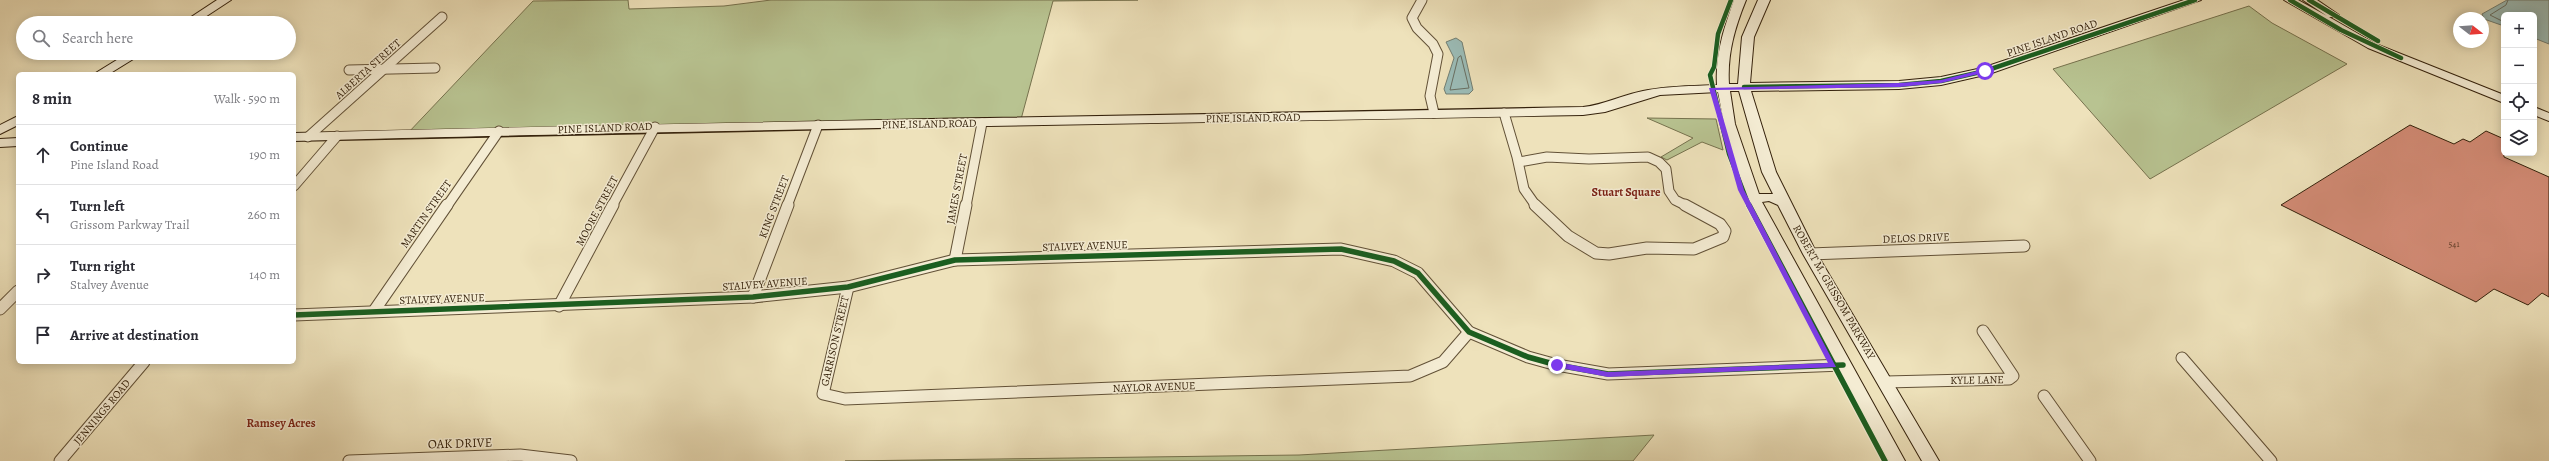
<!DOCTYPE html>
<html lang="en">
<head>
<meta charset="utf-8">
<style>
  :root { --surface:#fff; --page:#f2f2f3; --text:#2b2b33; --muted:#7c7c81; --line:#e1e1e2 }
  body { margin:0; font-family:Alegreya,serif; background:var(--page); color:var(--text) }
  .controls { position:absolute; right:12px; top:12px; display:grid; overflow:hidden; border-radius:6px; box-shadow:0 2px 10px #0003 }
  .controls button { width:36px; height:36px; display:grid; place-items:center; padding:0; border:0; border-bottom:1px solid var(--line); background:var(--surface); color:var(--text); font:20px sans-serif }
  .compass { position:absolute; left:2453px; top:12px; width:36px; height:36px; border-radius:50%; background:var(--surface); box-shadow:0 2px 10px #0003; rotate:107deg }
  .stop { position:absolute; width:12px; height:12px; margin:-9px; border:3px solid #7c3aed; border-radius:50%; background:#fff }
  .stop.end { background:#7c3aed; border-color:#fff; box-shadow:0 1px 4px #0008 }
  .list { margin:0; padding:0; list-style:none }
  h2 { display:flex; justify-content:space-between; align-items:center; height:52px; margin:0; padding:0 16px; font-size:17px }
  h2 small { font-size:13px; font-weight:400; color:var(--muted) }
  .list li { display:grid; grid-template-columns:26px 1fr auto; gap:12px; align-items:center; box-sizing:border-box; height:60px; padding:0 16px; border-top:1px solid var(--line) }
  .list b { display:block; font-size:15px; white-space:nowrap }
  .list p { margin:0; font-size:13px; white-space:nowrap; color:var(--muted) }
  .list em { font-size:13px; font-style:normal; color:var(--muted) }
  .icon { flex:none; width:22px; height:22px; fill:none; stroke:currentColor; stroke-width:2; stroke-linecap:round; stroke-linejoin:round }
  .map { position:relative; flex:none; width:2549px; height:461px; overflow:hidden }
  .search { position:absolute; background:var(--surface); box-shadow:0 2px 10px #0003; left:16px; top:16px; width:280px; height:44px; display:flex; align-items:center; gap:10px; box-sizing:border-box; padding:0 14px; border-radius:22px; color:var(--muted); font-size:15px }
  .panel { position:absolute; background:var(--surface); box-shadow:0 2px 10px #0003; left:16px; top:72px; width:280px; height:292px; border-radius:6px }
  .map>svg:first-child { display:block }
</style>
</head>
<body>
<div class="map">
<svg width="2549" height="461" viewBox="0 0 2549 461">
  <rect width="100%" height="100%" fill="#eee2bb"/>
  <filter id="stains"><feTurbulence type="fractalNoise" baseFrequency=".005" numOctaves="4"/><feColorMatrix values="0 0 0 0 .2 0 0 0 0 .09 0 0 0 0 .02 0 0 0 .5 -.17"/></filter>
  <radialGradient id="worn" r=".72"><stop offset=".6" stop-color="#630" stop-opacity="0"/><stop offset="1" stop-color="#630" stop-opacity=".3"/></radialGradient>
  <!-- green -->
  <g fill="#b8c391" stroke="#76724e">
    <path d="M628 0 629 9 724 6 771 0H1138L1053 1 1020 123 407 134 533 1Z"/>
    <path d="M2249 6 2272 23 2347 64 2150 179 2053 69Z"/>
    <path d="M1647 118 1716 119 1723 150 1702 142 1667 160 1661 157 1693 138Z"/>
    <path d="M1654 435 1633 461H845L1299 455Z"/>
  </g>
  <!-- water -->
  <g fill="#9bbcb7" stroke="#727e72">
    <path d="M2507 0H2549V44L2534 38V15H2504V26L2484 19 2482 14Z"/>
    <path d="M1456 38 1462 42 1473 90 1469 94H1446L1444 89 1454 58 1446 42Z"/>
  </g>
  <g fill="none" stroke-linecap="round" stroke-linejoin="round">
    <!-- shore -->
    <g stroke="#686e61" stroke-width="1">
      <path d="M2504 22 2490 15 2506 5 2508 0"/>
      <path d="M1461 56 1469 88 1450 90 1458 58Z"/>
    </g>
  </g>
  <!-- building -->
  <path fill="#d18a74" stroke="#34210b" d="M2410 125 2454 144 2463 139 2470 142 2486 131 2504 139V157L2549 177V297L2542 293 2528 305 2494 289 2476 302 2281 205Z"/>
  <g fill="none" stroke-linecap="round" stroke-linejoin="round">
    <defs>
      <g id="street-far1">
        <path d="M1422 0 1412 18 1417 28 1433 44 1438 54 1430 96 1434 113"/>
        <path d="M349 70 435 68"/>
        <path d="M1504 113 1517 157 1524 189 1536 206"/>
        <path d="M308 137 442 17"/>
        <path d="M1519 162 1547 157 1589 159 1648 157 1659 162 1666 169 1669 191 1675 200 1687 206"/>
        <path d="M294 186 337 136"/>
        <path d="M447 206 499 131"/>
        <path d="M612 206 655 127"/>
        <path d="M787 206 818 125"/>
        <path d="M966 206 982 123"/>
      </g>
      <g id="street">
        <path d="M1535 205 1568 236 1596 253 1609 254 1647 248 1694 249 1723 237 1725 231 1720 224 1685 205"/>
        <path d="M1810 254 2024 246"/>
        <path d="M955 260 966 205"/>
        <path d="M848 287 823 394 845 399 1410 376 1443 362 1469 332"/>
        <path d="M753 297 788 205"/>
        <path d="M559 306 613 205"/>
        <path d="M0 309 18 291"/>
        <path d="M374 311 447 205"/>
        <path d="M294 315 753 297 848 287 955 260 1341 249 1394 261 1418 273 1469 332 1528 357 1557 365 1608 374 1843 365"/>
        <path d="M2182 358 2271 461"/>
        <path d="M1886 382 2009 379 2013 376 1983 331"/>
        <path d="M2044 396 2090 461"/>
        <path d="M60 461 144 362"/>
        <path d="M349 461 520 455 571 461"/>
      </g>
      <g id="secondary">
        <path d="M217 0H231L196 23H182Z"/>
        <path d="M1734 0H1746C1735 27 1727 54 1729 84H1738L1742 37 1758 0H1770L1754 37 1750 83 1899 81 1941 77 1982 68 2184 0H2201L1989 74 1941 85 1899 89 1751 91 1776 172 1817 254 1939 461H1922L1803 254 1778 205 1769 201 1762 202 1905 461H1889L1747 199 1729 149 1718 92 1660 95 1605 112 1583 115C1153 124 724 129 294 141V133C724 121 1153 116 1583 107 1604 105 1622 95 1643 91 1667 86 1692 86 1717 85 1715 55 1724 28 1734 0ZM1730 91H1739L1762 172 1773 194H1759L1735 124Z"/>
        <path d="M2284 0H2298L2327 16 2303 0H2317L2339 15 2337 17H2329L2376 44 2504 95V103L2368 48Z"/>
        <path d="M128 53H143L109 74H94Z"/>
        <path d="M2534 107 2549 113V121L2534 115Z"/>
        <path d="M18 116V125L0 134V125Z"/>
        <path d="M18 138V146L0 147V139Z"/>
      </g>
    </defs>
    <!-- street-far1 casing -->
    <use href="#street-far1" stroke="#625137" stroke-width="11"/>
    <!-- street casing -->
    <use href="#street" stroke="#625137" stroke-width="13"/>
    <!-- secondary casing -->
    <use href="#secondary" stroke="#34210b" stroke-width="2"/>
    <!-- street-far1 -->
    <use href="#street-far1" stroke="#f4ecd3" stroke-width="9"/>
    <!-- street -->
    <use href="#street" stroke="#f4ecd3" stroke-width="11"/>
    <!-- secondary -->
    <use href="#secondary" fill="#f4ecd3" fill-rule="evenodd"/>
    <defs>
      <g id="cycleway-far1">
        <path d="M1731 0 1718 34 1714 67 1710 75 1729 154 1749 206"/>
        <path d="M2290 0 2341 30 2401 58"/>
        <path d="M2309 0 2378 41"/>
        <path d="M1744 87 1899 85 1941 81 1985 71 2195 0"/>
      </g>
      <g id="cycleway">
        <path d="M1749 205 1885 461"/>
        <path d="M294 315 753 297 848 287 955 260 1341 249 1394 261 1418 273 1469 332 1528 357 1557 365 1608 374 1843 365"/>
      </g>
    </defs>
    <!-- cycleway-far1 casing -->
    <use href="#cycleway-far1" stroke="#f4ecd3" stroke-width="6"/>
    <!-- cycleway casing -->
    <use href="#cycleway" stroke="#f4ecd3" stroke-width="8"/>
    <!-- cycleway-far1 -->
    <use href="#cycleway-far1" stroke="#1b5e20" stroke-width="4.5"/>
    <!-- cycleway -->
    <use href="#cycleway" stroke="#1b5e20" stroke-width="5.5"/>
  </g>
  <!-- route -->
  <path fill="#7c3aed" d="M1985 69 1987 72 1941 83 1899 87 1715 90 1744 190 1836 367 1608 377 1555 367V363L1557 362 1608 372 1828 363 1738 190 1709 88 1899 83 1941 80Z"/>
  <g text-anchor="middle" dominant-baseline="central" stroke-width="3" stroke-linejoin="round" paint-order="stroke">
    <!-- number labels -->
    <g font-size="9" fill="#5b3b25">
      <text x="2454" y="244">541</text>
    </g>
    <!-- street labels -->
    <g font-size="11" fill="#34210b" stroke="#f4ecd3">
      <text transform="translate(2052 38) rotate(-19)">PINE ISLAND ROAD</text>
      <text transform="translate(368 69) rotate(-42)">ALBERTA STREET</text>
      <text transform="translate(1253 118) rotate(-1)">PINE ISLAND ROAD</text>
      <text transform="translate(929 124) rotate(-1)">PINE ISLAND ROAD</text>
      <text transform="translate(605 128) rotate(-2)">PINE ISLAND ROAD</text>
      <text transform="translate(957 189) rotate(-79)">JAMES STREET</text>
      <text transform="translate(774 207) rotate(-69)">KING STREET</text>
      <text transform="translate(597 211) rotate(-62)">MOORE STREET</text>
      <text transform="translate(426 214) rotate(-55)">MARTIN STREET</text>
      <text transform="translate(1916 238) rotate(-2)">DELOS DRIVE</text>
      <text transform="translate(1085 246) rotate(-2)">STALVEY AVENUE</text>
      <text transform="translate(765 284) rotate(-4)">STALVEY AVENUE</text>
      <text transform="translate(1834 292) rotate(60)">ROBERT M. GRISSOM PARKWAY</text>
      <text transform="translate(442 299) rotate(-2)">STALVEY AVENUE</text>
      <text transform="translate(835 341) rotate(-77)">GARRISON STREET</text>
      <text transform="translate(1977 380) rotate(-1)">KYLE LANE</text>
      <text transform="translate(1154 387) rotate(-2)">NAYLOR AVENUE</text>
      <text transform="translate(102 412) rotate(-50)">JENNINGS ROAD</text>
    </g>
    <!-- neighbourhood labels -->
    <g font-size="12" font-weight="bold" fill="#7a1f14" stroke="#f4ecd3">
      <text x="1626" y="192">Stuart Square</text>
      <text x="281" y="423">Ramsey Acres</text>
    </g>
    <!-- near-street labels -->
    <g font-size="13" fill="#34210b" stroke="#f4ecd3">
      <text transform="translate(460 443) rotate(-2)">OAK DRIVE</text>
    </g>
  </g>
  <rect width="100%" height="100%" filter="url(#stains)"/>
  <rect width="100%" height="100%" fill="url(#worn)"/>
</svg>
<div class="controls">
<button>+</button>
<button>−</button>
<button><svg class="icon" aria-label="locate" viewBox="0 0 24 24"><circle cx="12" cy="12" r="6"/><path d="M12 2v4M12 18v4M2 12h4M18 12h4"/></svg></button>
<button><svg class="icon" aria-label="layers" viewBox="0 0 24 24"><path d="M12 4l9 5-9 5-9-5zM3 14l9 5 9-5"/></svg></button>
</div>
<svg class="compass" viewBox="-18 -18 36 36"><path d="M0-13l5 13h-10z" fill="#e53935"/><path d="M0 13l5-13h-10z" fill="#7c7c81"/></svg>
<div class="stop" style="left:1985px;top:71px"></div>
<div class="stop end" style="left:1557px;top:365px"></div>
<div class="search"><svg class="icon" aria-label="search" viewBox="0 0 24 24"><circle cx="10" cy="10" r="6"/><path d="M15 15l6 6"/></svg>Search here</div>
<section class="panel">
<h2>8 min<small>Walk · 590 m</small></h2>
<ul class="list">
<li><svg class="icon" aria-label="ahead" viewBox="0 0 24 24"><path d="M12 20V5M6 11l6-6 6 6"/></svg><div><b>Continue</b><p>Pine Island Road</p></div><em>190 m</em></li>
<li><svg class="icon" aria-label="left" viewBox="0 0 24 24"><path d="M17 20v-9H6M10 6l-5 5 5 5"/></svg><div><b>Turn left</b><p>Grissom Parkway Trail</p></div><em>260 m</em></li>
<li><svg class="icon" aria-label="right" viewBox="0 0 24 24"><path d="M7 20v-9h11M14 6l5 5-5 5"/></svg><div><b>Turn right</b><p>Stalvey Avenue</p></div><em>140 m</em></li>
<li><svg class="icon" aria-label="arrive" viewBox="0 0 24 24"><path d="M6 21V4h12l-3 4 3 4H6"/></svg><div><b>Arrive at destination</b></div></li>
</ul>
</section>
</div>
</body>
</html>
